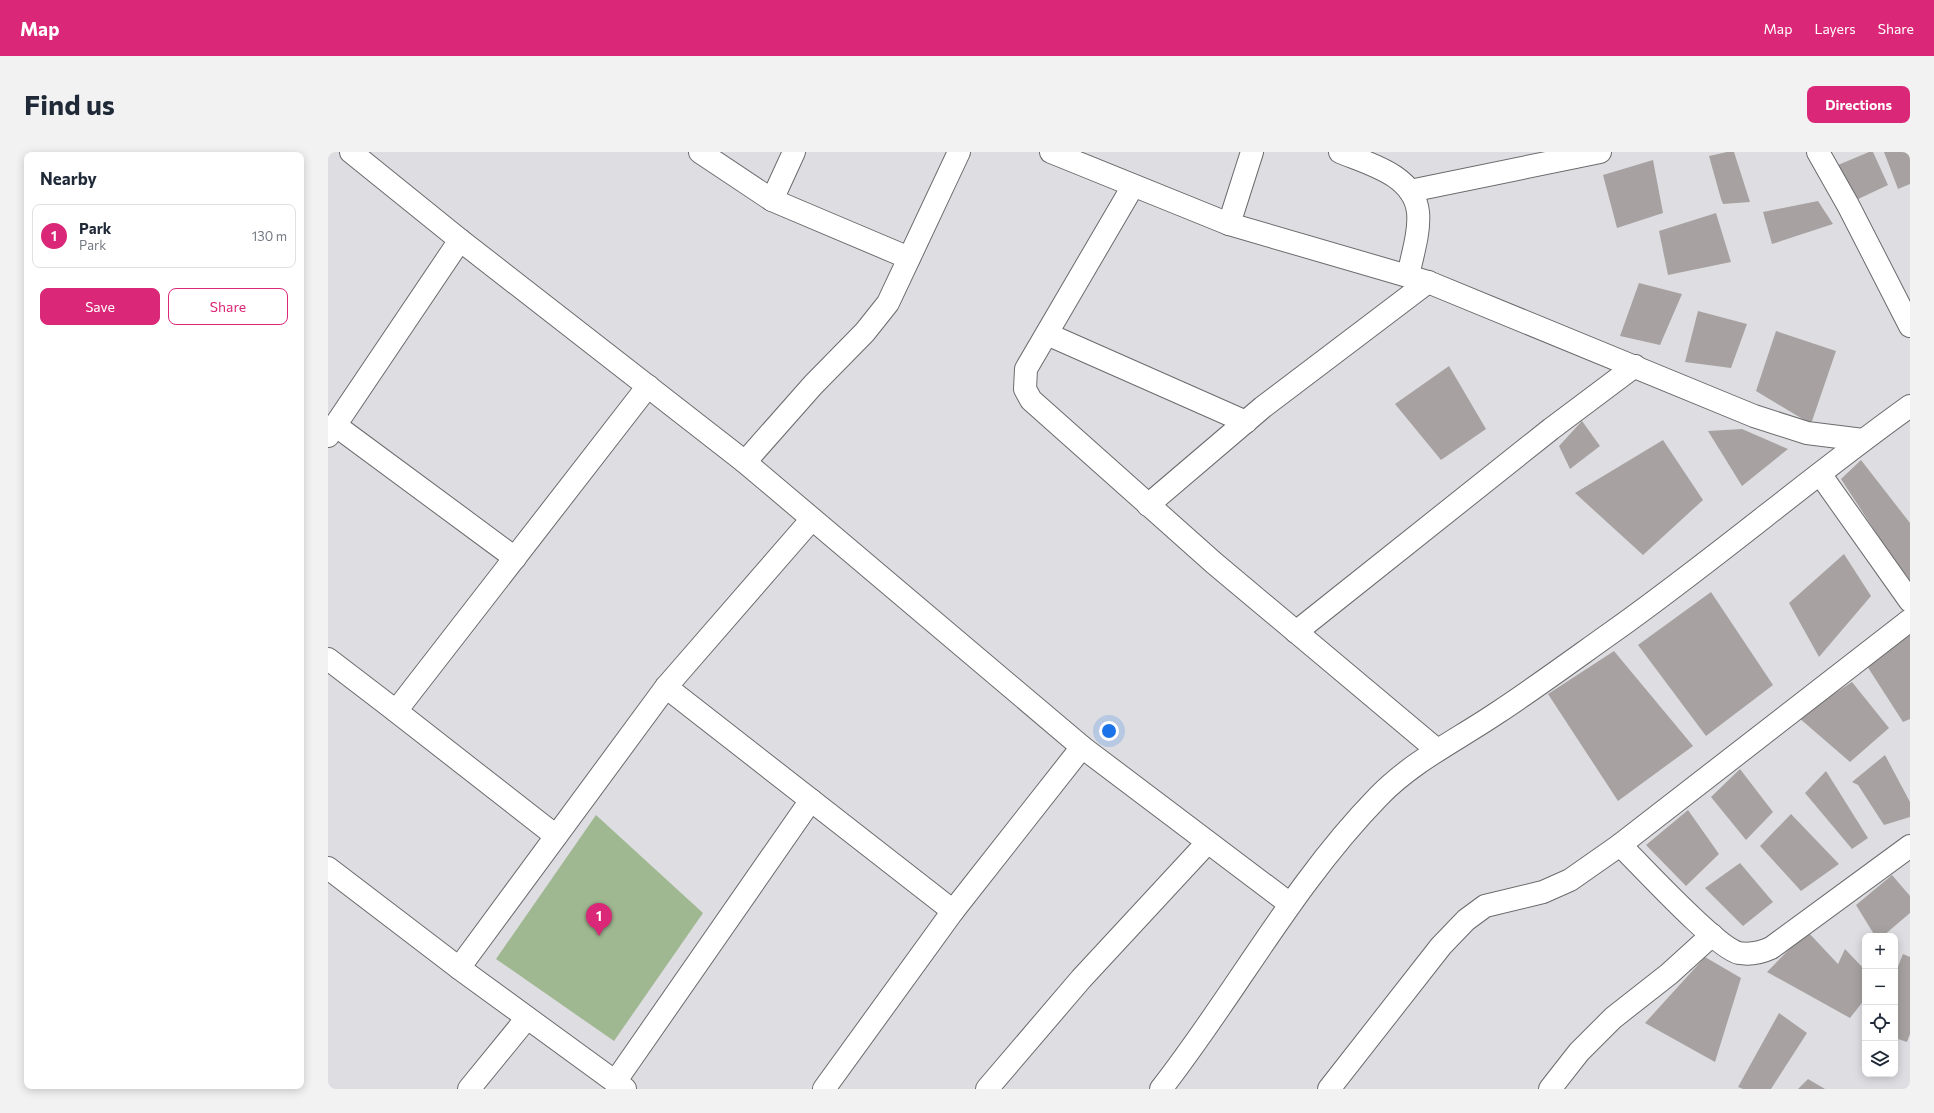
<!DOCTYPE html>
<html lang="en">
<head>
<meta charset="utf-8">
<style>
  :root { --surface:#fff; --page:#f2f2f3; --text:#1f2937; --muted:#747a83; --line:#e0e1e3; --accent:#db2777 }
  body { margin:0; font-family:Commissioner,sans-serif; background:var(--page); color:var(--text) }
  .controls { position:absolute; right:12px; bottom:12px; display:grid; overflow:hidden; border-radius:8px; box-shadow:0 2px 10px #0003 }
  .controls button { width:36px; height:36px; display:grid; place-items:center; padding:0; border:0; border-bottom:1px solid var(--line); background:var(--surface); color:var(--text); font:20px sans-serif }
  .you { position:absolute; left:781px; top:579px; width:14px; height:14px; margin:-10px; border:3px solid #fff; border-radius:50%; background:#1a73e8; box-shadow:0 0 0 6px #1a73e833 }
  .badge { display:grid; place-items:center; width:26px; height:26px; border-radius:50%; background:var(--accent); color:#fff; font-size:13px; font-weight:700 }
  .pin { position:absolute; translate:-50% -33px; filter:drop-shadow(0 1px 2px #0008) }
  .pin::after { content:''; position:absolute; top:21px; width:14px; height:12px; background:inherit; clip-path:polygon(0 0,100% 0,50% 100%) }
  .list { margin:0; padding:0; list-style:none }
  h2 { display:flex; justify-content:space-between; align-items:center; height:52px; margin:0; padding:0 16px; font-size:17px }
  h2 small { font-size:13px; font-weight:400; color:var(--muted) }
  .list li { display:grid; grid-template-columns:26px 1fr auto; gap:12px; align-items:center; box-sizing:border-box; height:64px; margin:0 8px 8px; padding:0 8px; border:1px solid var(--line); border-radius:8px }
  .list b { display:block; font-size:15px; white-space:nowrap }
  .list p { margin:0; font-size:13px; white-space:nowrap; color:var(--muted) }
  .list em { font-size:13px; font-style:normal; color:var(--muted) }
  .actions { display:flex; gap:8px; padding:12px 16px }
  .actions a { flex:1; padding:9px 0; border:1px solid var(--accent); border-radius:8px; text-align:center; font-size:14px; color:var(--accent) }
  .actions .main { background:var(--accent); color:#fff }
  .icon { flex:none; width:22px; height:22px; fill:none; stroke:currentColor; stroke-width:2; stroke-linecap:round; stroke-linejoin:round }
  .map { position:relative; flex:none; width:1582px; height:937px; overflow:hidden; border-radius:8px }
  header { display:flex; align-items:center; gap:24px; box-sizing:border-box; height:56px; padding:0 20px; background:var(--accent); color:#fff }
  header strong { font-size:19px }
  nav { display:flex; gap:22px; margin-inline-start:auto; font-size:14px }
  .intro { display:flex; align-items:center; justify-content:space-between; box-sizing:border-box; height:96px; padding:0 24px }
  h1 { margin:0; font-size:28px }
  .button { padding:10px 18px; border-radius:8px; background:var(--accent); color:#fff; font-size:14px; font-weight:700 }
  main { display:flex; gap:24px; padding:0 24px }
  aside { flex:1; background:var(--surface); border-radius:8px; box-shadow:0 2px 10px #0003 }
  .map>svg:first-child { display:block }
</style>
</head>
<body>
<header>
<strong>Map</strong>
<nav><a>Map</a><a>Layers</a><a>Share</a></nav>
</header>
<div class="intro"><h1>Find us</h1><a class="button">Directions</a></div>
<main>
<aside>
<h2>Nearby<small></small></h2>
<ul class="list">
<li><span class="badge">1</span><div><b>Park</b><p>Park</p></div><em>130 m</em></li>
</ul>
<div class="actions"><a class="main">Save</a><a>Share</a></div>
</aside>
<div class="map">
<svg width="1582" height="937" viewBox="0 0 1582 937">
  <rect width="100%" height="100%" fill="#dedee2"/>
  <!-- green -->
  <path fill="#a0b891" d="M268 663 375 761 286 889 168 807Z"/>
  <!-- building -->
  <g fill="#a7a2a1">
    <path d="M1399 0H1406L1422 50 1395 52 1393 47 1381 4Z"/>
    <path d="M1541 0H1545L1560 33 1526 49 1510 13Z"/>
    <path d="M1556 0H1582V32L1570 37Z"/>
    <path d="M1325 8 1335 61 1289 76 1275 23Z"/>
    <path d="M1490 49 1505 72 1444 92 1435 60Z"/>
    <path d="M1388 61 1403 110 1340 123 1331 79Z"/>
    <path d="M1311 131 1354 142 1332 193 1292 184Z"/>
    <path d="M1370 159 1419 172 1403 216 1357 210Z"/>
    <path d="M1448 179 1508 199 1483 272 1428 239Z"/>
    <path d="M1121 214 1158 277 1113 308 1067 252Z"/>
    <path d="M1254 269 1272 294 1242 317 1231 294Z"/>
    <path d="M1414 277 1460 297 1414 334 1380 279Z"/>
    <path d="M1335 288 1375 348 1315 403 1247 341Z"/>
    <path d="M1533 308 1582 371V433L1513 327Z"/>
    <path d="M1516 402 1543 444 1491 505 1461 451Z"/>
    <path d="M1383 440 1445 533 1378 584 1310 493Z"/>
    <path d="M1582 483V567L1575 570 1539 514Z"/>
    <path d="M1286 499 1365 594 1290 649 1220 542Z"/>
    <path d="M1524 530 1561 576 1522 610 1470 565Z"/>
    <path d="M1557 603 1582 650V665L1556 673 1530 633 1524 630Z"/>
    <path d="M1412 617 1445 660 1418 688 1383 645Z"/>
    <path d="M1498 619 1540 686 1524 697 1477 641Z"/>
    <path d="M1360 658 1391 702 1358 734 1318 693Z"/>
    <path d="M1463 662 1511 712 1473 739 1432 694Z"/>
    <path d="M1412 711 1445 750 1415 774 1377 736Z"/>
    <path d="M1564 723 1582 744V761L1555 784H1547L1528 753Z"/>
    <path d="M1479 779 1510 812 1517 797 1537 818V847L1522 866 1439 820Z"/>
    <path d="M1575 802 1582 805V882L1579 890 1567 886V822Z"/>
    <path d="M1377 805 1413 826 1387 910 1317 871Z"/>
    <path d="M1451 861 1479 881 1443 937H1415L1410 935Z"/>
    <path d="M1480 927 1497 937H1470Z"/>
  </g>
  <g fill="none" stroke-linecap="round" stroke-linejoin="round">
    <defs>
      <g id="minor">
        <path d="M23 0 132 88 417 310 754 595 962 752"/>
        <path d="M372 0 444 48 466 0"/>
        <path d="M723 0 901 72 1100 130 1426 264 1479 281 1535 288"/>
        <path d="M1012 0C1041 12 1086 23 1090 60 1092 80 1084 104 1080 124"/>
        <path d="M1490 0 1520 53 1582 174"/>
        <path d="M805 34 698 217 697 237 703 248 886 411 1109 598"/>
        <path d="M1082 39 1272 0"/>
        <path d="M444 48 581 106"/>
        <path d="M901 72 924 0"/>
        <path d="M719 182 918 270"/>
        <path d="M7 273 187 406"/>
        <path d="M0 284 132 88"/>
        <path d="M417 310 485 233 537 180 560 151 631 0"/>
        <path d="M1492 322 1582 449"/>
        <path d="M820 353 935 255 1100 130"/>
        <path d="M968 480 1223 277 1307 214"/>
        <path d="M0 507 68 559"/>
        <path d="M338 535 625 759 754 595"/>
        <path d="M228 684 68 559 320 234"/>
        <path d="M1292 693C1313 713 1388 796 1411 801 1423 803 1432 801 1443 796L1582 694"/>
        <path d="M0 716 131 816 297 937"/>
        <path d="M131 816 338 535 484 367"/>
        <path d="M287 930 483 648"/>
        <path d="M141 937 199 866"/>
        <path d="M496 937 625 759"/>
        <path d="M659 937 753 827 879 691"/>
        <path d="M833 937C908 841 965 732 1051 644 1085 609 1129 588 1169 561 1207 536 1245 508 1283 481 1385 409 1480 327 1582 254"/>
        <path d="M1001 937 1113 794 1138 768 1157 754 1215 740 1242 728 1292 693 1582 468"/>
        <path d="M1222 937 1251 900 1285 866 1341 822 1384 783"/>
      </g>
    </defs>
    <!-- minor casing -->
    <use href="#minor" stroke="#6b6b6e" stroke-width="24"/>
    <!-- minor -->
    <use href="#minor" stroke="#fff" stroke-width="22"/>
  </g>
</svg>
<div class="controls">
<button>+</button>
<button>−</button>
<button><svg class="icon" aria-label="locate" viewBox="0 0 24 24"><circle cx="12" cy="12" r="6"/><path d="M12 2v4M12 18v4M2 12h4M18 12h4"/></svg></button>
<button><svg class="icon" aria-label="layers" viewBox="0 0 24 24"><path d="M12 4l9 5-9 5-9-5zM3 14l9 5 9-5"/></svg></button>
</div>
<div class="you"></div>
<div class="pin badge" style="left:271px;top:784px">1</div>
</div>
</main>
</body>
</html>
